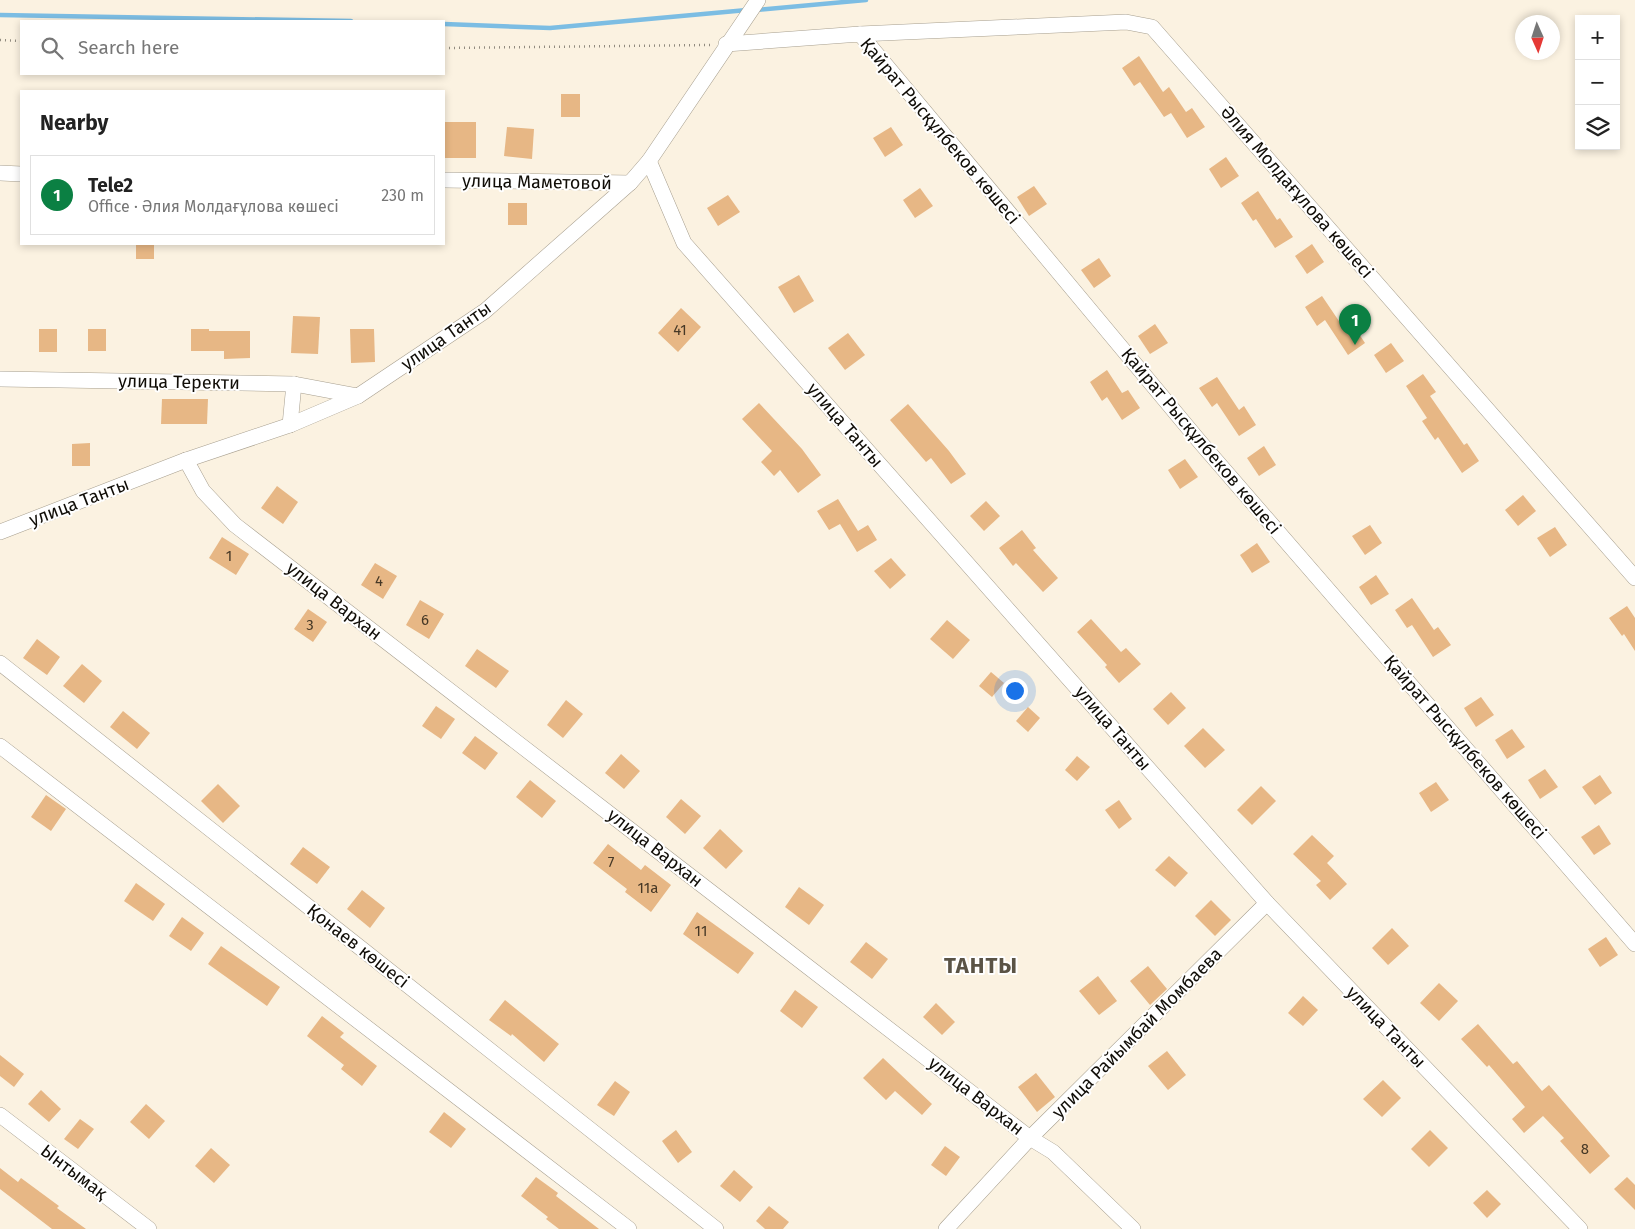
<!DOCTYPE html>
<html lang="en">
<head>
<meta charset="utf-8">
<style>
  :root { --surface:#fff; --page:#f6f6f6; --text:#222; --muted:#767676; --line:#e0e0e0; --accent:#0b8043 }
  body { margin:0; font-family:"Fira Sans",sans-serif; background:var(--page); color:var(--text) }
  .controls { position:absolute; right:15px; top:15px; display:grid; overflow:hidden; border-radius:0px; box-shadow:0 2px 8px #0003 }
  .controls button { width:45px; height:45px; display:grid; place-items:center; padding:0; border:0; border-bottom:1px solid var(--line); background:var(--surface); color:var(--text); font:25px sans-serif }
  .compass { position:absolute; left:1515px; top:15px; width:45px; height:45px; border-radius:50%; background:var(--surface); box-shadow:0 2px 8px #0003; rotate:177deg }
  .you { position:absolute; left:1014px; top:690px; width:18px; height:18px; margin:-12px; border:4px solid #fff; border-radius:50%; background:#1a73e8; box-shadow:0 0 0 8px #1a73e833 }
  .badge { display:grid; place-items:center; width:32px; height:32px; border-radius:50%; background:var(--accent); color:#fff; font-size:16px; font-weight:700 }
  .pin { position:absolute; translate:-50% -41px; filter:drop-shadow(0 1px 2px #0008) }
  .pin::after { content:''; position:absolute; top:26px; width:18px; height:15px; background:inherit; clip-path:polygon(0 0,100% 0,50% 100%) }
  .list { margin:0; padding:0; list-style:none }
  h2 { display:flex; justify-content:space-between; align-items:center; height:65px; margin:0; padding:0 20px; font-size:21px }
  h2 small { font-size:16px; font-weight:400; color:var(--muted) }
  .list li { display:grid; grid-template-columns:32px 1fr auto; gap:15px; align-items:center; box-sizing:border-box; height:80px; margin:0 10px 10px; padding:0 10px; border:1px solid var(--line); border-radius:0px }
  .list b { display:block; font-size:19px; white-space:nowrap }
  .list p { margin:0; font-size:16px; white-space:nowrap; color:var(--muted) }
  .list em { font-size:16px; font-style:normal; color:var(--muted) }
  .icon { flex:none; width:28px; height:28px; fill:none; stroke:currentColor; stroke-width:2; stroke-linecap:round; stroke-linejoin:round }
  .map { position:relative; flex:none; width:1635px; height:1229px; overflow:hidden }
  .search { position:absolute; background:var(--surface); box-shadow:0 2px 8px #0003; left:20px; top:20px; width:425px; height:55px; display:flex; align-items:center; gap:12px; box-sizing:border-box; padding:0 18px; border-radius:0px; color:var(--muted); font-size:19px }
  .panel { position:absolute; background:var(--surface); box-shadow:0 2px 8px #0003; left:20px; top:90px; width:425px; height:155px; border-radius:0px }
  .map>svg:first-child { display:block }
</style>
</head>
<body>
<div class="map">
<svg width="1635" height="1229" viewBox="0 0 1635 1229">
  <rect width="100%" height="100%" fill="#fbf2e1"/>
  <g fill="none" stroke-linecap="round" stroke-linejoin="round">
    <!-- stream -->
    <g stroke="#7cbde3" stroke-width="4.5">
      <path d="M757 10 866 0"/>
      <path d="M0 15 351 21"/>
      <path d="M444 24 550 28 747 10"/>
    </g>
  </g>
  <!-- building -->
  <g fill="#e7b785">
    <path d="M1139 56 1163 92 1169 87 1186 112 1192 108 1205 127 1187 138 1171 113 1164 117 1140 82 1134 86 1122 68Z"/>
    <rect x="561" y="94" width="19" height="23"/>
    <rect x="444" y="122" width="32" height="36"/>
    <path d="M507 127 534 129 532 159 504 156Z"/>
    <path d="M891 127 903 145 885 157 873 138Z"/>
    <path d="M1226 157 1239 176 1221 188 1209 169Z"/>
    <path d="M1034 186 1047 204 1029 216 1017 197Z"/>
    <path d="M920 188 933 206 915 218 903 200Z"/>
    <path d="M1258 191 1277 220 1280 218 1293 237 1275 248 1256 219 1253 221 1241 203Z"/>
    <path d="M728 195 740 212 718 226 707 208Z"/>
    <rect x="508" y="203" width="19" height="22"/>
    <rect x="136" y="244" width="18" height="15"/>
    <path d="M1312 244 1324 262 1307 274 1295 256Z"/>
    <path d="M1099 258 1111 276 1094 288 1081 270Z"/>
    <path d="M799 275 814 301 794 313 778 287Z"/>
    <path d="M1322 296 1345 330 1353 325 1365 343 1348 355 1325 320 1317 326 1305 307Z"/>
    <path d="M681 308 701 327 678 352 658 333Z"/>
    <path d="M293 316 320 317 318 354 291 353Z"/>
    <path d="M1155 324 1168 343 1150 354 1138 336Z"/>
    <rect x="39" y="329" width="18" height="23"/>
    <rect x="88" y="329" width="18" height="22"/>
    <path d="M191 329H209V331H250V358L224 359V351H191Z"/>
    <path d="M350 329H374L375 362 351 363Z"/>
    <path d="M848 333 865 355 845 370 828 348Z"/>
    <path d="M1391 343 1404 361 1386 373 1374 355Z"/>
    <path d="M1107 370 1122 393 1128 390 1140 408 1122 420 1107 397 1102 401 1090 382Z"/>
    <path d="M1423 374 1436 392 1430 396 1464 445 1467 443 1479 461 1462 473 1438 437 1435 440 1422 421 1427 418 1406 386Z"/>
    <path d="M1217 377 1239 410 1244 406 1256 425 1239 436 1217 403 1212 407 1199 388Z"/>
    <path d="M162 399H208L207 424H161Z"/>
    <path d="M759 403 802 449 821 475 798 493 780 470 774 476 761 462 772 451 742 419Z"/>
    <path d="M908 404 949 451 966 474 951 484 931 458 926 462 890 420Z"/>
    <path d="M90 443V466H72V444Z"/>
    <path d="M1264 446 1276 465 1259 476 1247 458Z"/>
    <path d="M1185 459 1198 477 1180 489 1168 470Z"/>
    <path d="M277 486 298 502 283 524 261 508Z"/>
    <path d="M1523 495 1536 511 1518 526 1505 510Z"/>
    <path d="M838 499 858 531 868 525 877 540 857 552 840 524 829 530 817 511Z"/>
    <path d="M986 501 1000 516 984 531 970 516Z"/>
    <path d="M1370 525 1382 543 1365 555 1352 536Z"/>
    <path d="M1555 527 1567 545 1550 557 1537 538Z"/>
    <path d="M1022 530 1036 548 1033 550 1058 578 1043 592 1016 563 1013 566 999 548Z"/>
    <path d="M222 537 249 554 236 575 209 558Z"/>
    <path d="M1257 543 1270 562 1252 573 1240 555Z"/>
    <path d="M891 558 906 575 890 589 874 571Z"/>
    <path d="M375 563 397 576 383 599 361 585Z"/>
    <path d="M1376 575 1389 594 1371 605 1359 587Z"/>
    <path d="M1412 598 1434 630 1438 627 1451 645 1433 657 1412 625 1407 628 1395 610Z"/>
    <path d="M420 600 444 614 429 639 406 625Z"/>
    <path d="M1627 606 1635 618V651L1624 634 1622 636 1609 618Z"/>
    <path d="M308 609 327 622 313 642 294 629Z"/>
    <path d="M1091 619 1121 652 1126 648 1141 664 1119 683 1105 667 1107 665 1077 632Z"/>
    <path d="M947 620 970 640 953 659 930 639Z"/>
    <path d="M37 639 60 657 47 675 23 658Z"/>
    <path d="M477 649 509 671 496 688 465 666Z"/>
    <path d="M82 664 102 681 84 703 63 686Z"/>
    <path d="M991 672 1004 683 992 697 979 686Z"/>
    <path d="M1171 692 1186 708 1168 725 1153 709Z"/>
    <path d="M1481 697 1494 715 1476 727 1464 708Z"/>
    <path d="M566 700 583 714 563 738 547 725Z"/>
    <path d="M436 706 455 719 441 739 422 726Z"/>
    <path d="M1028 707 1040 718 1028 732 1016 721Z"/>
    <path d="M123 711 150 733 137 749 110 727Z"/>
    <path d="M1203 728 1225 750 1205 768 1184 746Z"/>
    <path d="M1512 729 1525 747 1507 759 1495 740Z"/>
    <path d="M475 736 498 753 485 770 462 753Z"/>
    <path d="M621 754 640 771 624 789 605 773Z"/>
    <path d="M1077 756 1090 767 1077 781 1065 770Z"/>
    <path d="M1545 769 1558 787 1540 799 1528 780Z"/>
    <path d="M1600 775 1612 793 1595 805 1582 787Z"/>
    <path d="M530 780 556 801 542 818 516 797Z"/>
    <path d="M1436 782 1449 800 1431 812 1419 793Z"/>
    <path d="M218 784 240 806 223 823 201 801Z"/>
    <path d="M1261 786 1276 801 1252 825 1237 810Z"/>
    <path d="M46 795 66 809 51 831 31 817Z"/>
    <path d="M681 799 701 816 685 834 666 817Z"/>
    <path d="M1119 800 1132 819 1119 829 1105 810Z"/>
    <path d="M1599 825 1611 844 1594 855 1581 837Z"/>
    <path d="M720 829 743 851 726 869 703 848Z"/>
    <path d="M1312 835 1334 856 1327 863 1347 884 1330 900 1316 885 1321 881 1293 854Z"/>
    <path d="M608 844 641 870 645 865 671 885 651 912 625 892 627 889 593 863Z"/>
    <path d="M303 847 330 867 317 884 290 864Z"/>
    <path d="M1169 856 1188 873 1175 887 1155 870Z"/>
    <path d="M136 883 165 904 153 921 124 901Z"/>
    <path d="M799 887 824 905 809 925 785 907Z"/>
    <path d="M362 890 385 908 370 928 347 909Z"/>
    <path d="M1211 900 1231 920 1215 936 1195 916Z"/>
    <path d="M697 912 754 953 738 974 683 934Z"/>
    <path d="M182 917 204 933 191 951 169 936Z"/>
    <path d="M1392 928 1409 946 1388 965 1372 948Z"/>
    <path d="M1606 937 1618 955 1600 967 1588 949Z"/>
    <path d="M866 942 888 959 872 979 850 962Z"/>
    <path d="M221 946 280 987 267 1006 208 964Z"/>
    <path d="M1148 966 1167 989 1150 1005 1130 981Z"/>
    <path d="M1098 976 1117 1001 1099 1015 1079 991Z"/>
    <path d="M1439 983 1458 1001 1439 1021 1420 1003Z"/>
    <path d="M795 990 818 1007 802 1028 780 1011Z"/>
    <path d="M1303 996 1318 1010 1303 1026 1288 1013Z"/>
    <path d="M505 1000 559 1044 544 1062 512 1034 511 1036 489 1020Z"/>
    <path d="M936 1003 955 1022 942 1035 923 1017Z"/>
    <path d="M322 1016 344 1033 340 1037 377 1066 362 1086 341 1069 344 1065 307 1036Z"/>
    <path d="M1478 1024 1513 1064 1517 1061 1542 1091 1549 1085 1610 1156 1590 1174 1560 1141 1564 1138 1543 1116 1524 1133 1512 1119 1525 1107 1489 1065 1487 1067 1461 1039Z"/>
    <path d="M1167 1051 1186 1075 1168 1090 1148 1066Z"/>
    <path d="M0 1055 24 1074 14 1087 0 1076Z"/>
    <path d="M883 1058 932 1104 922 1115 895 1091 886 1100 863 1078Z"/>
    <path d="M1036 1073 1055 1097 1037 1112 1018 1087Z"/>
    <path d="M1383 1080 1401 1098 1382 1117 1363 1099Z"/>
    <path d="M615 1081 630 1092 614 1116 597 1105Z"/>
    <path d="M41 1090 61 1109 49 1122 28 1104Z"/>
    <path d="M146 1104 165 1121 149 1139 130 1122Z"/>
    <path d="M444 1112 466 1129 451 1148 429 1132Z"/>
    <path d="M80 1119 94 1129 78 1149 64 1139Z"/>
    <path d="M676 1130 692 1152 678 1163 662 1141Z"/>
    <path d="M1430 1130 1448 1148 1429 1167 1411 1149Z"/>
    <path d="M945 1146 960 1157 946 1176 931 1165Z"/>
    <path d="M211 1148 230 1165 214 1183 195 1166Z"/>
    <path d="M0 1168 18 1182 21 1178 59 1206 57 1208 86 1229H52L0 1189Z"/>
    <path d="M734 1170 753 1187 740 1202 720 1186Z"/>
    <path d="M536 1177 558 1193 556 1196 599 1229H559L546 1219 548 1217 521 1196Z"/>
    <path d="M1627 1177 1635 1185V1210L1614 1189Z"/>
    <path d="M1487 1190 1501 1204 1487 1218 1473 1203Z"/>
    <path d="M769 1206 789 1222 783 1229H765L756 1221Z"/>
  </g>
  <g fill="none" stroke-linecap="round" stroke-linejoin="round">
    <defs>
      <g id="minor">
        <path d="M860 34 1126 22 1152 27 1635 578"/>
        <path d="M726 44 860 34 1200 442 1635 944"/>
        <path d="M649 161 758 0"/>
        <path d="M0 173 21 174"/>
        <path d="M444 180 630 183"/>
        <path d="M0 379 294 384 358 396"/>
        <path d="M290 425 294 384"/>
        <path d="M186 460 203 491 235 525 1030 1138 1053 1152 1133 1229"/>
        <path d="M0 532 186 460 290 425 358 396 485 311 630 183 649 161 684 243 1267 903 1580 1229"/>
        <path d="M0 663 716 1229"/>
        <path d="M0 746 629 1229"/>
        <path d="M0 1115 149 1229"/>
        <path d="M946 1229 1030 1138 1267 903"/>
      </g>
    </defs>
    <!-- minor casing -->
    <use href="#minor" stroke="#a79f8f" stroke-width="16"/>
    <!-- path -->
    <g stroke="#918b7f" stroke-width="2.5" stroke-dasharray="1 4" stroke-linecap="butt">
      <path d="M0 40 21 41"/>
      <path d="M444 48 710 45"/>
    </g>
    <!-- minor -->
    <use href="#minor" stroke="#fff" stroke-width="15"/>
  </g>
  <g text-anchor="middle" dominant-baseline="central" stroke-width="4" stroke-linejoin="round" paint-order="stroke">
    <!-- number labels -->
    <g font-size="15" fill="#463826">
      <text x="680" y="330">41</text>
      <text x="229" y="556">1</text>
      <text x="379" y="581">4</text>
      <text x="425" y="620">6</text>
      <text x="310" y="625">3</text>
      <text x="611" y="862">7</text>
      <text x="648" y="888">11а</text>
      <text x="701" y="931">11</text>
      <text x="1585" y="1149">8</text>
    </g>
    <!-- street labels -->
    <g font-size="18" fill="#100d07" stroke="#fff">
      <text transform="translate(940 131) rotate(50)">Қайрат Рысқұлбеков көшесі</text>
      <text transform="translate(537 182) rotate(1)">улица Маметовой</text>
      <text transform="translate(1297 192) rotate(49)">Әлия Молдағұлова көшесі</text>
      <text transform="translate(446 336) rotate(-35)">улица Танты</text>
      <text transform="translate(179 382) rotate(1)">улица Теректи</text>
      <text transform="translate(845 425) rotate(49)">улица Танты</text>
      <text transform="translate(1201 441) rotate(50)">Қайрат Рысқұлбеков көшесі</text>
      <text transform="translate(79 502) rotate(-21)">улица Танты</text>
      <text transform="translate(334 601) rotate(38)">улица Вархан</text>
      <text transform="translate(1113 728) rotate(49)">улица Танты</text>
      <text transform="translate(1465 747) rotate(49)">Қайрат Рысқұлбеков көшесі</text>
      <text transform="translate(655 848) rotate(38)">улица Вархан</text>
      <text transform="translate(358 946) rotate(38)">Қонаев көшесі</text>
      <text transform="translate(1386 1027) rotate(46)">улица Танты</text>
      <text transform="translate(1137 1033) rotate(-45)">улица Райымбай Момбаева</text>
      <text transform="translate(976 1096) rotate(38)">улица Вархан</text>
      <text transform="translate(74 1172) rotate(37)">Ынтымақ</text>
    </g>
    <!-- district labels -->
    <g font-size="22" font-weight="bold" letter-spacing="1" fill="#5a5345" stroke="#fff">
      <text x="981" y="965">ТАНТЫ</text>
    </g>
  </g>
</svg>
<div class="controls">
<button>+</button>
<button>−</button>
<button><svg class="icon" aria-label="layers" viewBox="0 0 24 24"><path d="M12 4l9 5-9 5-9-5zM3 14l9 5 9-5"/></svg></button>
</div>
<svg class="compass" viewBox="-18 -18 36 36"><path d="M0-13l5 13h-10z" fill="#e53935"/><path d="M0 13l5-13h-10z" fill="#767676"/></svg>
<div class="you"></div>
<div class="pin badge" style="left:1355px;top:345px">1</div>
<div class="search"><svg class="icon" aria-label="search" viewBox="0 0 24 24"><circle cx="10" cy="10" r="6"/><path d="M15 15l6 6"/></svg>Search here</div>
<section class="panel">
<h2>Nearby<small></small></h2>
<ul class="list">
<li><span class="badge">1</span><div><b>Tele2</b><p>Office · Әлия Молдағұлова көшесі</p></div><em>230 m</em></li>
</ul>
</section>
</div>
</body>
</html>
